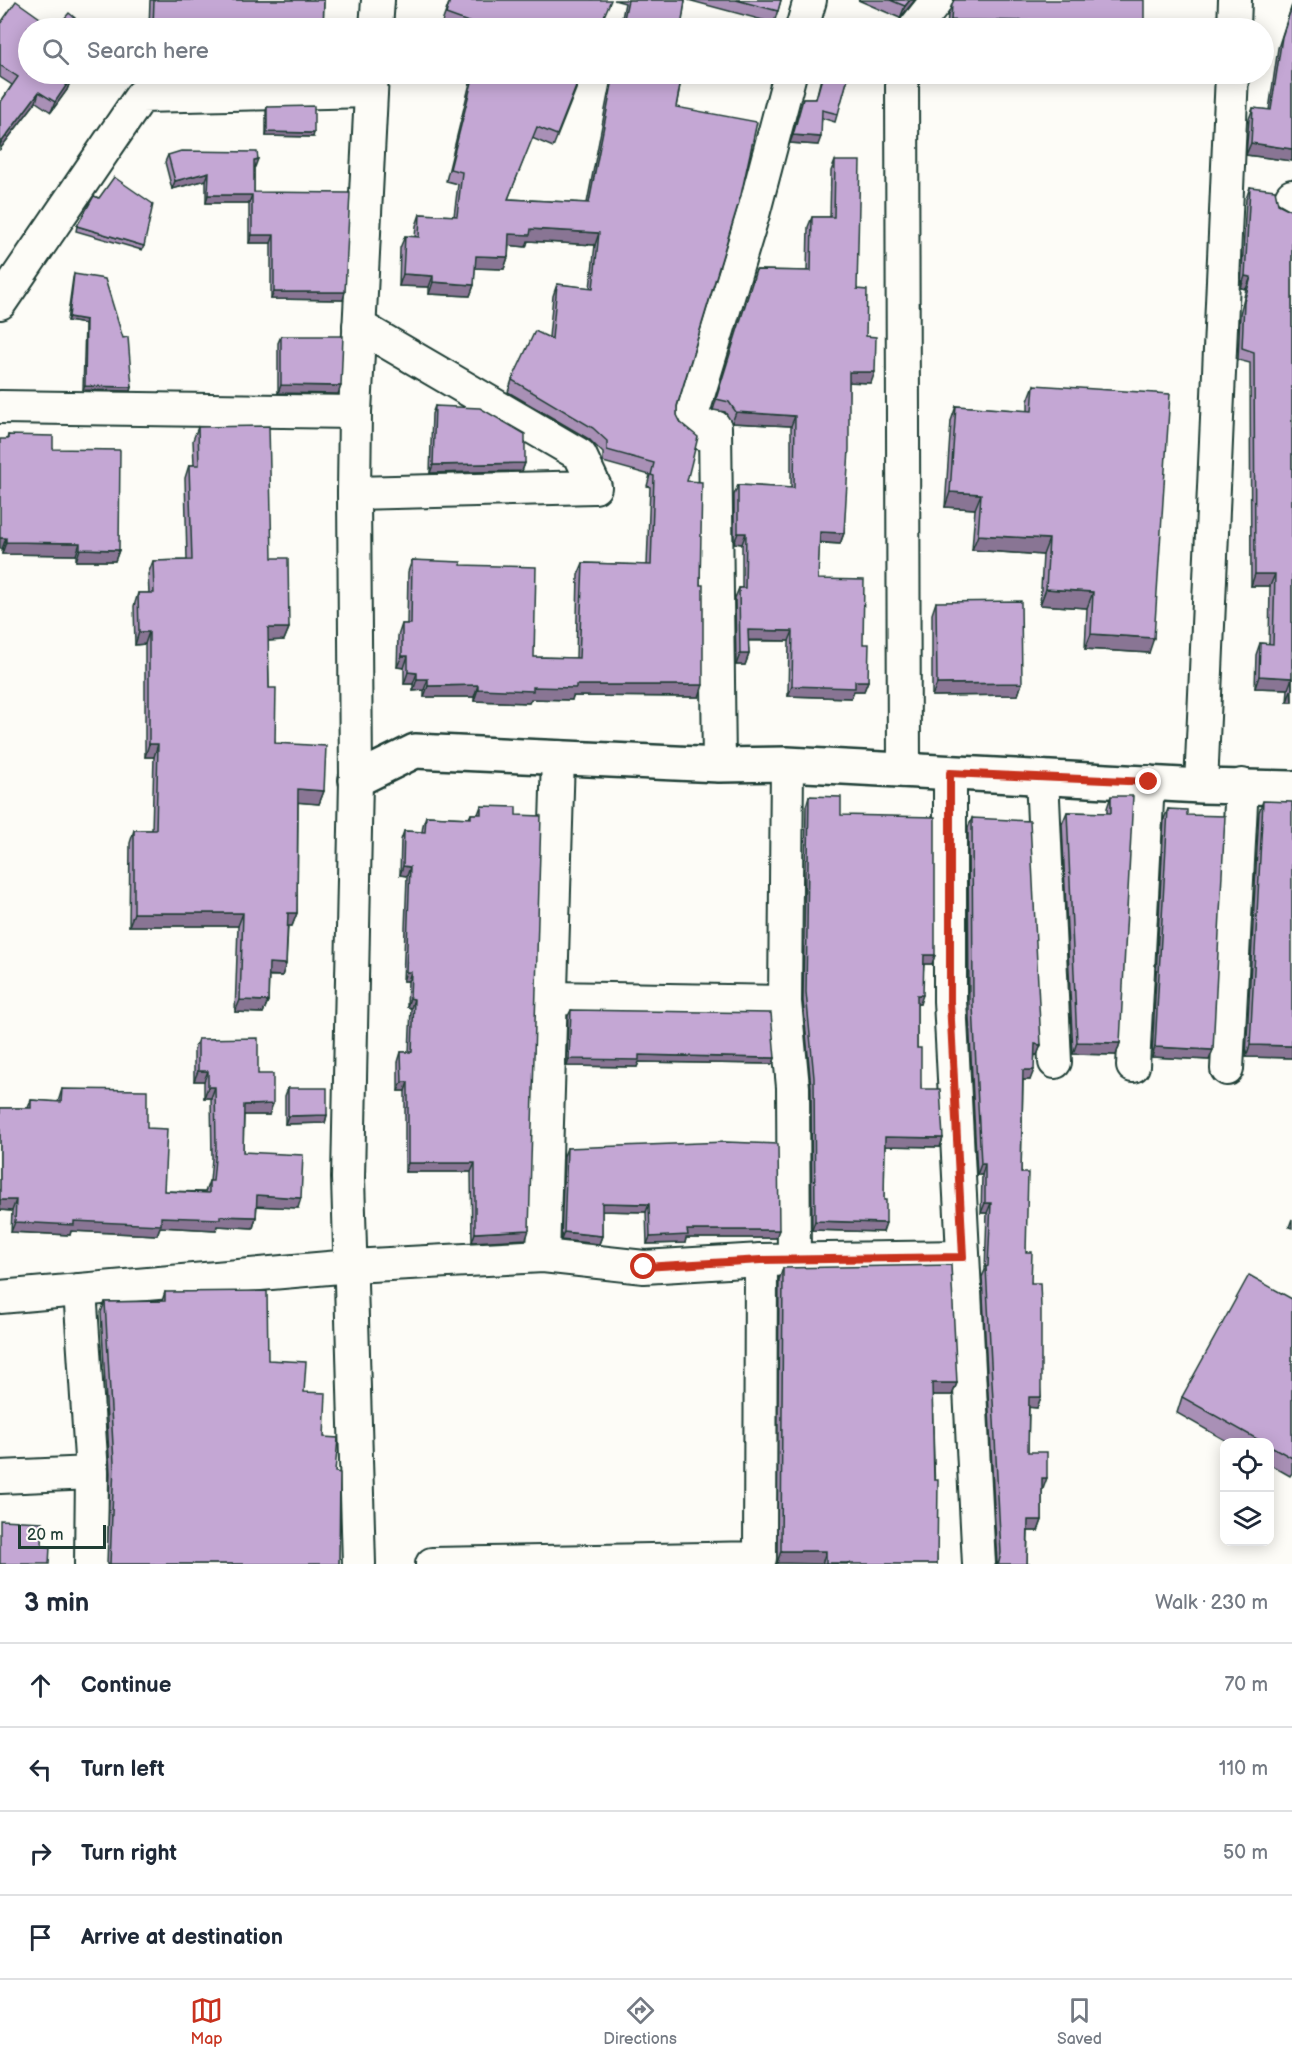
<!DOCTYPE html>
<html lang="en">
<head>
<meta charset="utf-8">
<style>
  :root { --surface:#fff; --page:#f6f6f7; --text:#1f2937; --muted:#747a83; --line:#e0e1e3; --accent:#c8321e }
  body { margin:0; font-family:"Balsamiq Sans",sans-serif; background:var(--page); color:var(--text) }
  .controls { position:absolute; right:18px; bottom:18px; display:grid; overflow:hidden; border-radius:12px; box-shadow:0 3px 15px #0003 }
  .controls button { width:54px; height:54px; display:grid; place-items:center; padding:0; border:0; border-bottom:2px solid var(--line); background:var(--surface); color:var(--text); font:30px sans-serif }
  .scale { position:absolute; left:18px; bottom:15px; width:88px; box-sizing:border-box; padding-left:6px; border:3px solid #1f3d34; border-top:0; font-size:16px; line-height:21px; white-space:nowrap; color:#1f3d34; -webkit-text-stroke:4px #fdfcf7; paint-order:stroke }
  .stop { position:absolute; width:18px; height:18px; margin:-14px; border:4px solid #c8321e; border-radius:50%; background:#fff }
  .stop.end { background:#c8321e; border-color:#fff; box-shadow:0 2px 6px #0008 }
  .list { margin:0; padding:0; list-style:none }
  h2 { display:flex; justify-content:space-between; align-items:center; height:78px; margin:0; padding:0 24px; font-size:26px }
  h2 small { font-size:20px; font-weight:400; color:var(--muted) }
  .list li { display:grid; grid-template-columns:39px 1fr auto; gap:18px; align-items:center; box-sizing:border-box; height:84px; padding:0 24px; border-top:2px solid var(--line) }
  .list b { display:block; font-size:22px; white-space:nowrap }
  .list em { font-size:20px; font-style:normal; color:var(--muted) }
  .icon { flex:none; width:33px; height:33px; fill:none; stroke:currentColor; stroke-width:2; stroke-linecap:round; stroke-linejoin:round }
  .map { position:relative; flex:none; width:1292px; height:1564px; overflow:hidden }
  .search { position:absolute; background:var(--surface); box-shadow:0 3px 15px #0003; left:18px; right:18px; top:18px; height:66px; display:flex; align-items:center; gap:15px; box-sizing:border-box; padding:0 21px; border-radius:33px; color:var(--muted); font-size:22px }
  .sheet { height:414px; background:var(--surface) }
  nav { display:flex; justify-content:space-around; align-items:center; box-sizing:border-box; height:84px; border-top:2px solid var(--line); background:var(--surface); font-size:16px; color:var(--muted) }
  nav a { display:grid; justify-items:center; gap:3px }
  nav .on { color:var(--accent) }
  .map>svg:first-child { display:block }
</style>
</head>
<body>
<div class="map">
<svg width="1292" height="1564" viewBox="0 0 1292 1564">
  <rect width="100%" height="100%" fill="#fdfcf7"/>
  <filter id="ink" filterUnits="userSpaceOnUse"><feTurbulence type="fractalNoise" baseFrequency=".0167" numOctaves="2"/><feDisplacementMap in="SourceGraphic" scale="12" xChannelSelector="R" yChannelSelector="G"/><feConvolveMatrix kernelMatrix="1 2 1 2 8 2 1 2 1" color-interpolation-filters="sRGB"/></filter>
  <g filter="url(#ink)">
    <g fill="none" stroke-linecap="round" stroke-linejoin="round">
      <defs>
        <g id="street">
          <path d="M376 28 378 0"/>
          <path d="M802 28 810 0"/>
          <path d="M915 28 937 0"/>
          <path d="M1234 28 1235 0"/>
          <path d="M902 74 904 771"/>
          <path d="M1292 196 1288 204 1292 205"/>
          <path d="M0 303 141 96 371 91"/>
          <path d="M0 407 355 412"/>
          <path d="M354 493 595 487 580 455 359 326"/>
          <path d="M787 764 785 1002 793 1087 794 1262"/>
          <path d="M719 765 715 427 701 433 690 422 754 211 790 74"/>
          <path d="M950 773V1001L979 1564"/>
          <path d="M1042 777 1055 1062"/>
          <path d="M1201 786 1232 74"/>
          <path d="M551 998 785 1002"/>
          <path d="M1133 1066 1148 782"/>
          <path d="M1227 1069 1242 785"/>
          <path d="M543 1256 558 757"/>
          <path d="M80 1290 92 1473 91 1564"/>
          <path d="M0 1297 351 1266 543 1256 644 1267 761 1260 963 1257"/>
          <path d="M0 1477 92 1473"/>
          <path d="M359 1564 348 1178 356 780 354 493 355 412 372 74"/>
          <path d="M432 1564 760 1558 761 1260"/>
        </g>
        <path id="secondary" d="M356 780 415 751 719 765 787 764 1201 786 1292 788"/>
      </defs>
      <!-- street casing -->
      <use href="#street" stroke="#1f3d34" stroke-width="36"/>
      <!-- secondary casing -->
      <use href="#secondary" stroke="#1f3d34" stroke-width="38"/>
      <!-- street -->
      <use href="#street" stroke="#fdfcf7" stroke-width="32"/>
      <!-- secondary -->
      <use href="#secondary" stroke="#fdfcf7" stroke-width="33"/>
    </g>
    <!-- wall -->
    <g fill="#a990b6" stroke="#1f3d34" stroke-width="1.5">
      <path d="M150 0H324L323 28H149Z"/>
      <path d="M450 0 600 28H450L441 25Z"/>
      <path d="M614 0H685L681 28H620L625 3Z"/>
      <path d="M688 0H781L774 23Z"/>
      <path d="M858 0H915L900 18Z"/>
      <path d="M952 4 1144 22 1141 28H947L948 15Z"/>
      <path d="M1292 5V161L1246 155 1249 119 1253 108 1269 110 1278 48Z"/>
      <path d="M0 24 28 74H76L70 82 67 90 51 112 36 102 0 149V103L12 85 0 77Z"/>
      <path d="M467 74H582L553 147 532 138 508 199 587 203 612 74H682L676 107 677 415 687 481 699 697 573 696 572 700 531 699 529 703 474 701V697H424V690L413 691V684H404V668L397 667 398 636 402 624H407L408 572 412 560 461 565 534 657 576 658 578 575 583 563 647 565 650 487 647 486 650 475 603 462V453L589 439 508 392 512 380 549 337 553 296 557 284 590 288 595 245 528 241 526 247 509 245 508 257 504 269 475 268 474 285 470 296 429 294V287L399 286 400 248 405 236 415 237 416 226 420 214 454 216 458 184 446 181 471 79 466 77Z"/>
      <path d="M822 74H849L835 122 822 118 818 145 790 143 803 99H816Z"/>
      <path d="M267 107 313 137 266 136V111Z"/>
      <path d="M168 155 255 167H254V192L343 300 271 299V243H249V203H206V180L172 189 165 162Z"/>
      <path d="M835 161 857 289 866 336 871 383 849 382 844 533 840 544 819 543 818 579 863 644 868 681 864 691H854L851 698 788 696 789 641H748L749 654 745 665H736L735 598 739 588H742V544L734 543V495L738 485 791 488V426L732 423 725 412 713 410 756 270 807 271 808 227 812 217H830L831 171Z"/>
      <path d="M1250 187 1292 211V702H1287L1288 689 1255 688 1256 655 1260 643 1269 644 1270 586H1251L1250 363 1238 360 1240 314 1246 289 1241 288 1246 199Z"/>
      <path d="M77 226 144 246 142 250 76 231Z"/>
      <path d="M74 274 132 387 131 391 83 390 85 324 67 321 73 278Z"/>
      <path d="M281 336 338 394 278 393V343Z"/>
      <path d="M1034 385 1149 653 1085 649 1087 608 1040 605 1043 555 972 550 975 509 945 507 951 421 956 406 1028 411V401Z"/>
      <path d="M435 406 525 463 522 471 430 473 432 414Z"/>
      <path d="M198 427 272 558 289 628 284 640 268 641 269 688 275 743 324 791 319 804 298 802 297 913 292 926H288L286 964 282 976H269L268 1001 263 1013 235 1012 238 926H129L130 843 134 830H152L154 757H145V644L135 645 134 606 138 593H149L148 574 153 561 187 560 185 478 189 465H194L193 440Z"/>
      <path d="M8 435 53 449 119 550 115 561H76V555L2 554 7 439Z"/>
      <path d="M936 602 1022 683 1018 695 932 696V614Z"/>
      <path d="M809 796 841 815 935 955 932 964H924L920 1004H917V1048L921 1089 943 1138 940 1147 885 1146 883 1232 812 1230 811 1087 803 1001 806 806Z"/>
      <path d="M1111 796 1120 1043 1116 1055 1073 1054 1062 824 1067 812 1107 813V808Z"/>
      <path d="M1263 801 1292 1058 1246 1057 1259 812Z"/>
      <path d="M481 806 526 1239 472 1242 471 1172H405V1091H398V1062L401 1052H409L411 1008 407 1007 408 981H403L407 876 400 875 401 840 404 831 422 832 423 825 426 816 469 818 471 814H478Z"/>
      <path d="M1168 809 1187 815 1209 1060 1152 1057 1164 819Z"/>
      <path d="M972 818 1041 1045 1037 1055H1035L1030 1080H1023L1021 1173 1026 1252 1031 1283 1041 1397 1037 1408 1029 1407 1028 1452 1043 1489H1042V1520L1038 1531H1028L1027 1564 997 1563 982 1277 985 1270 987 1213H981L982 1175H977L969 1017 968 828Z"/>
      <path d="M571 1010 775 1058 773 1064 639 1062 637 1067 567 1066 568 1016Z"/>
      <path d="M198 1039 258 1074 269 1115H244L243 1152 298 1208 257 1206 256 1217 253 1228 217 1226 216 1230 160 1227 157 1235 71 1231 70 1235 11 1232 12 1211 0 1210V1108H28L31 1100 58 1102 62 1089 147 1128 164 1191 205 1192 209 1181H210L212 1158 211 1098H204V1081H194V1050Z"/>
      <path d="M288 1088 327 1115 325 1123 285 1124V1096Z"/>
      <path d="M567 1148 776 1238H686L685 1243 647 1244 646 1212 602 1211V1236L599 1244 561 1240 564 1156Z"/>
      <path d="M1292 1219V1228L1289 1227Z"/>
      <path d="M783 1268 957 1383 952 1395H932L937 1564 777 1563 779 1280Z"/>
      <path d="M165 1292 268 1360 304 1392 324 1437 335 1472 339 1564H107L110 1473 101 1312 105 1302 162 1301Z"/>
      <path d="M1292 1299V1473L1290 1476 1269 1464V1443H1230L1177 1413 1182 1397Z"/>
    </g>
    <!-- shaded-wall -->
    <g fill="#897594" stroke="#1f3d34" stroke-width="1.5">
      <path d="M910 0H915L900 18 905 6Z"/>
      <path d="M951 20 1144 22 1141 28H948Z"/>
      <path d="M72 74H76L70 82 67 90 51 112 55 102 68 78Z"/>
      <path d="M39 92 36 102 0 149V144Z"/>
      <path d="M267 132 314 133 313 137 266 136Z"/>
      <path d="M793 135 821 137 818 145 790 143Z"/>
      <path d="M1251 143 1292 149V161L1246 155Z"/>
      <path d="M258 159 255 167 251 168 254 160Z"/>
      <path d="M209 172 206 180 172 189 175 181Z"/>
      <path d="M208 195H252L249 203H206Z"/>
      <path d="M531 229 599 233 595 245 528 241 526 247 505 245 509 234Z"/>
      <path d="M252 235H274L271 243H249Z"/>
      <path d="M476 256 508 257 504 269 471 268Z"/>
      <path d="M403 274 433 276 429 287 399 286Z"/>
      <path d="M1245 276 1251 277 1246 289 1241 288Z"/>
      <path d="M433 282 474 285 470 296 429 294Z"/>
      <path d="M274 292H345L343 300 271 299Z"/>
      <path d="M69 317 86 320 85 324 67 321Z"/>
      <path d="M849 372H875L871 383 845 382Z"/>
      <path d="M281 385 341 386 338 394 278 393Z"/>
      <path d="M85 386 132 387 131 391 83 390Z"/>
      <path d="M736 412 795 416 791 426 732 423Z"/>
      <path d="M525 463 522 471 430 473 433 465Z"/>
      <path d="M950 492 981 494 975 509 945 507Z"/>
      <path d="M820 532 844 533 840 544 816 542Z"/>
      <path d="M738 533H746L742 544 734 543Z"/>
      <path d="M978 535 1049 539 1043 555 972 550Z"/>
      <path d="M0 538H6L2 549H0Z"/>
      <path d="M6 542 80 543 76 555 2 554Z"/>
      <path d="M80 549 119 550 115 561H76Z"/>
      <path d="M1255 574H1275L1270 586H1251Z"/>
      <path d="M1046 589 1093 592 1087 608 1040 605Z"/>
      <path d="M268 628H289L284 640 263 641Z"/>
      <path d="M748 630 793 631 789 641 745 640Z"/>
      <path d="M139 632H149L145 644 135 645Z"/>
      <path d="M1091 634 1154 638 1149 653 1085 649Z"/>
      <path d="M740 654H749L745 665H736Z"/>
      <path d="M402 656H408L404 668 397 667Z"/>
      <path d="M408 672 417 673 413 684H404Z"/>
      <path d="M1259 676 1292 678 1288 689 1255 688Z"/>
      <path d="M417 679H428L424 690 413 691Z"/>
      <path d="M855 681H868L864 691H854L851 698 788 696 792 686Z"/>
      <path d="M1022 683 1018 695 932 696 937 684Z"/>
      <path d="M478 685 474 697H424L428 686Z"/>
      <path d="M576 685H703L699 697 573 696 572 700 531 699 529 703 474 701 478 689Z"/>
      <path d="M1291 690 1292 702H1287Z"/>
      <path d="M149 744H158L154 757H145Z"/>
      <path d="M298 789 324 791 319 804 293 802Z"/>
      <path d="M403 866 410 867 407 876 400 875Z"/>
      <path d="M134 913H243L238 926H129Z"/>
      <path d="M288 913H297L292 926H284Z"/>
      <path d="M924 955H935L932 964H920Z"/>
      <path d="M269 963 286 964 282 976 264 975Z"/>
      <path d="M406 972H411L408 981H403Z"/>
      <path d="M917 995H923L920 1004H914Z"/>
      <path d="M410 998 414 999 411 1008 407 1007Z"/>
      <path d="M240 1000 268 1001 263 1013 235 1012Z"/>
      <path d="M1077 1042 1120 1043 1116 1055 1073 1054Z"/>
      <path d="M1035 1044 1041 1045 1037 1055H1031Z"/>
      <path d="M1250 1045 1292 1046V1058L1246 1057Z"/>
      <path d="M1155 1047 1213 1050 1209 1060 1152 1057Z"/>
      <path d="M639 1055 775 1058 773 1064 639 1062 637 1067 567 1066 569 1059Z"/>
      <path d="M1023 1070H1034L1030 1080H1019Z"/>
      <path d="M198 1071H208L204 1081H194Z"/>
      <path d="M402 1082H408L405 1091H398Z"/>
      <path d="M208 1087H215L211 1098H204Z"/>
      <path d="M273 1104 269 1115H241L244 1105Z"/>
      <path d="M327 1115 325 1123 285 1124 288 1116Z"/>
      <path d="M885 1137 943 1138 940 1147 882 1146Z"/>
      <path d="M408 1163H475L471 1172H405Z"/>
      <path d="M981 1164H985L982 1175H977Z"/>
      <path d="M257 1195 301 1198 298 1208 253 1206Z"/>
      <path d="M0 1200H16L12 1211 0 1210Z"/>
      <path d="M602 1203 649 1204 646 1212 599 1211Z"/>
      <path d="M985 1203H991L987 1213H981Z"/>
      <path d="M220 1216 256 1217 253 1228 217 1226 216 1230 160 1227 157 1235 71 1231 70 1235 11 1232 15 1222 74 1221 161 1217Z"/>
      <path d="M815 1221 886 1223 883 1232 812 1230Z"/>
      <path d="M529 1230 526 1239 472 1242 475 1233Z"/>
      <path d="M687 1230H779L776 1238H686L685 1243 647 1244 650 1237Z"/>
      <path d="M564 1232 602 1236 599 1244 561 1240Z"/>
      <path d="M932 1383H957L952 1395H928Z"/>
      <path d="M1029 1397H1041L1037 1408 1025 1407Z"/>
      <path d="M1042 1478H1047L1043 1489H1038Z"/>
      <path d="M1028 1520H1042L1038 1531H1024Z"/>
      <path d="M781 1551H826L822 1564 777 1563Z"/>
      <path d="M826 1563H850L849 1564H826Z"/>
    </g>
    <!-- building -->
    <g fill="#c4a7d4" stroke="#1f3d34" stroke-width="1.5">
      <path d="M154 0H324L323 28H185L153 27Z"/>
      <path d="M450 0H611L599 28H485L446 14Z"/>
      <path d="M628 0H685L681 28H622Z"/>
      <path d="M736 0H781L778 11Z"/>
      <path d="M890 0H910L905 6Z"/>
      <path d="M954 0H1144V22L951 20 952 4Z"/>
      <path d="M16 1 54 28H28V74H72L68 78 70 80 55 102 39 92 0 144V103L18 77 0 65V24Z"/>
      <path d="M1292 6V149L1251 143 1253 108 1271 110 1282 37Z"/>
      <path d="M69 13 86 27 85 28H56Z"/>
      <path d="M474 74H581L557 135 537 127 508 199 589 203 614 74H682L676 107 757 122 741 195 677 406V415L681 423 698 437 687 481 702 482 700 585H703V685H576V688L533 687V691L478 689V685L428 686V679H417V673L408 672V656H402V624H411L412 560 461 562V565L536 567 534 657 579 658 583 563 651 565 654 476 651 475 654 463 607 450V441L593 428 512 380 535 331 552 339 557 284 593 288 599 233 531 229 530 235 509 234 508 257 476 256 474 285 433 282V276L403 274 405 236 419 237 420 214 457 216 462 172 450 169Z"/>
      <path d="M823 74H849L838 114 822 110 821 137 793 135 803 99H816Z"/>
      <path d="M314 106V133L267 132V107Z"/>
      <path d="M181 151 257 152 258 159 254 160V192L350 193 345 292H274V235H252V195H208L209 172 175 181 168 155Z"/>
      <path d="M835 161H860L857 289 867 290 866 336 876 337 875 372H849V449L844 533 820 532 818 579 864 580 863 644H869L868 681H855V688L792 686 793 631 748 630 749 654H740L739 588H745L746 533H738V485L794 488 795 416 736 412 729 402 716 399 756 270 811 271 812 217H834Z"/>
      <path d="M114 177 153 204 144 246 77 226 94 196 99 198Z"/>
      <path d="M1250 187 1275 190 1278 204 1292 211V690V678L1259 676 1260 643 1273 644 1275 574H1255L1254 352 1242 348 1244 302 1251 277 1245 276Z"/>
      <path d="M74 274 105 279 123 338 128 337 132 387 85 386 86 320 69 317Z"/>
      <path d="M281 336H343L341 386 281 385Z"/>
      <path d="M1034 385 1170 394 1154 638 1091 634 1093 592 1046 589 1049 539 978 535 981 494 950 492 956 406 1032 411Z"/>
      <path d="M435 406 480 408 525 434V463L433 465Z"/>
      <path d="M269 426 272 558H288L289 628H268L269 688H276L275 743 326 746 324 791 298 789 297 913H288L286 964 269 963 268 1001 240 1000 243 913H134V830H156L158 744H149V632H139L138 593H154L153 561 192 560 189 465H199L198 427Z"/>
      <path d="M8 435 53 436V449L120 450 119 550 80 549V543L6 542V538H0V439H8Z"/>
      <path d="M1021 601 1022 683 937 684 936 602Z"/>
      <path d="M809 796 841 797V815L935 817V955H924L923 995H917V1048H921V1089H940L943 1138 885 1137 884 1200H886V1223L815 1221 814 1078 806 992Z"/>
      <path d="M1111 796H1133L1120 1043 1077 1042 1067 812 1111 813Z"/>
      <path d="M1263 801 1292 802V1046L1250 1045Z"/>
      <path d="M481 806 516 807V815L541 816 529 1230 475 1233V1163H408V1082H402L401 1052H412L414 999 410 998 411 972H406L410 867 403 866 404 831 425 832 426 816 471 818V814H481Z"/>
      <path d="M1168 809 1187 810V815L1225 816 1213 1050 1155 1047Z"/>
      <path d="M972 818 1030 821 1041 1045 1035 1044 1034 1070H1023L1021 1173H1028L1026 1252H1032L1031 1283H1040L1041 1308V1397H1029L1028 1452H1047V1478H1042V1520H1028L1027 1564H1035H996L999 1562 1001 1553 986 1267 988 1266 991 1203H985V1164H981L973 1006Z"/>
      <path d="M571 1010 771 1013 775 1058 639 1055V1060L569 1059Z"/>
      <path d="M258 1038V1074H273V1104L244 1105 243 1152 303 1155 301 1198 257 1195 256 1217 220 1216V1219L161 1217V1225L74 1221V1225L15 1222 16 1200H0V1108H31V1100L61 1102 62 1089 147 1090V1128L167 1129 164 1191 209 1193V1181H213L216 1147 215 1087H208V1071H198V1039Z"/>
      <path d="M288 1088H327V1115L288 1116Z"/>
      <path d="M726 1142 778 1144 779 1230H687L688 1235 650 1237 649 1204 602 1203V1236L564 1232 567 1148Z"/>
      <path d="M951 1265 957 1383H932L934 1480H938L937 1564H850V1563H826V1551H781L783 1268Z"/>
      <path d="M1249 1275 1292 1299V1458L1269 1445V1443H1264L1182 1397Z"/>
      <path d="M267 1291 268 1360 306 1362 304 1392 326 1393 324 1437 338 1438 335 1472 340 1473 339 1564H110L114 1463 105 1302 165 1301V1292Z"/>
      <path d="M0 1520 43 1522 42 1546 50 1547 49 1564H0Z"/>
    </g>
  </g>
  <g fill="none" stroke-linecap="round" stroke-linejoin="round" filter="url(#ink)">
    <!-- route -->
    <path stroke="#c8321e" stroke-width="8" d="M644 1267 761 1260 963 1257 950 1001V773L1149 782"/>
  </g>
</svg>
<div class="controls">
<button><svg class="icon" aria-label="locate" viewBox="0 0 24 24"><circle cx="12" cy="12" r="6"/><path d="M12 2v4M12 18v4M2 12h4M18 12h4"/></svg></button>
<button><svg class="icon" aria-label="layers" viewBox="0 0 24 24"><path d="M12 4l9 5-9 5-9-5zM3 14l9 5 9-5"/></svg></button>
</div>
<div class="scale">20 m</div>
<div class="stop" style="left:644px;top:1267px"></div>
<div class="stop end" style="left:1149px;top:782px"></div>
<div class="search"><svg class="icon" aria-label="search" viewBox="0 0 24 24"><circle cx="10" cy="10" r="6"/><path d="M15 15l6 6"/></svg>Search here</div>
</div>
<section class="sheet">
<h2>3 min<small>Walk · 230 m</small></h2>
<ul class="list">
<li><svg class="icon" aria-label="ahead" viewBox="0 0 24 24"><path d="M12 20V5M6 11l6-6 6 6"/></svg><div><b>Continue</b></div><em>70 m</em></li>
<li><svg class="icon" aria-label="left" viewBox="0 0 24 24"><path d="M17 20v-9H6M10 6l-5 5 5 5"/></svg><div><b>Turn left</b></div><em>110 m</em></li>
<li><svg class="icon" aria-label="right" viewBox="0 0 24 24"><path d="M7 20v-9h11M14 6l5 5-5 5"/></svg><div><b>Turn right</b></div><em>50 m</em></li>
<li><svg class="icon" aria-label="arrive" viewBox="0 0 24 24"><path d="M6 21V4h12l-3 4 3 4H6"/></svg><div><b>Arrive at destination</b></div></li>
</ul>
</section>
<nav>
<a class="on"><svg class="icon" aria-label="map" viewBox="0 0 24 24"><path d="M3 6l6-2 6 2 6-2v14l-6 2-6-2-6 2zM9 4v14M15 6v14"/></svg>Map</a>
<a><svg class="icon" aria-label="directions" viewBox="0 0 24 24"><path d="M12 3l9 9-9 9-9-9zM9 14v-3h6M13 9l2 2-2 2"/></svg>Directions</a>
<a><svg class="icon" aria-label="saved" viewBox="0 0 24 24"><path d="M7 4h10v16l-5-4-5 4z"/></svg>Saved</a>
</nav>
</body>
</html>
